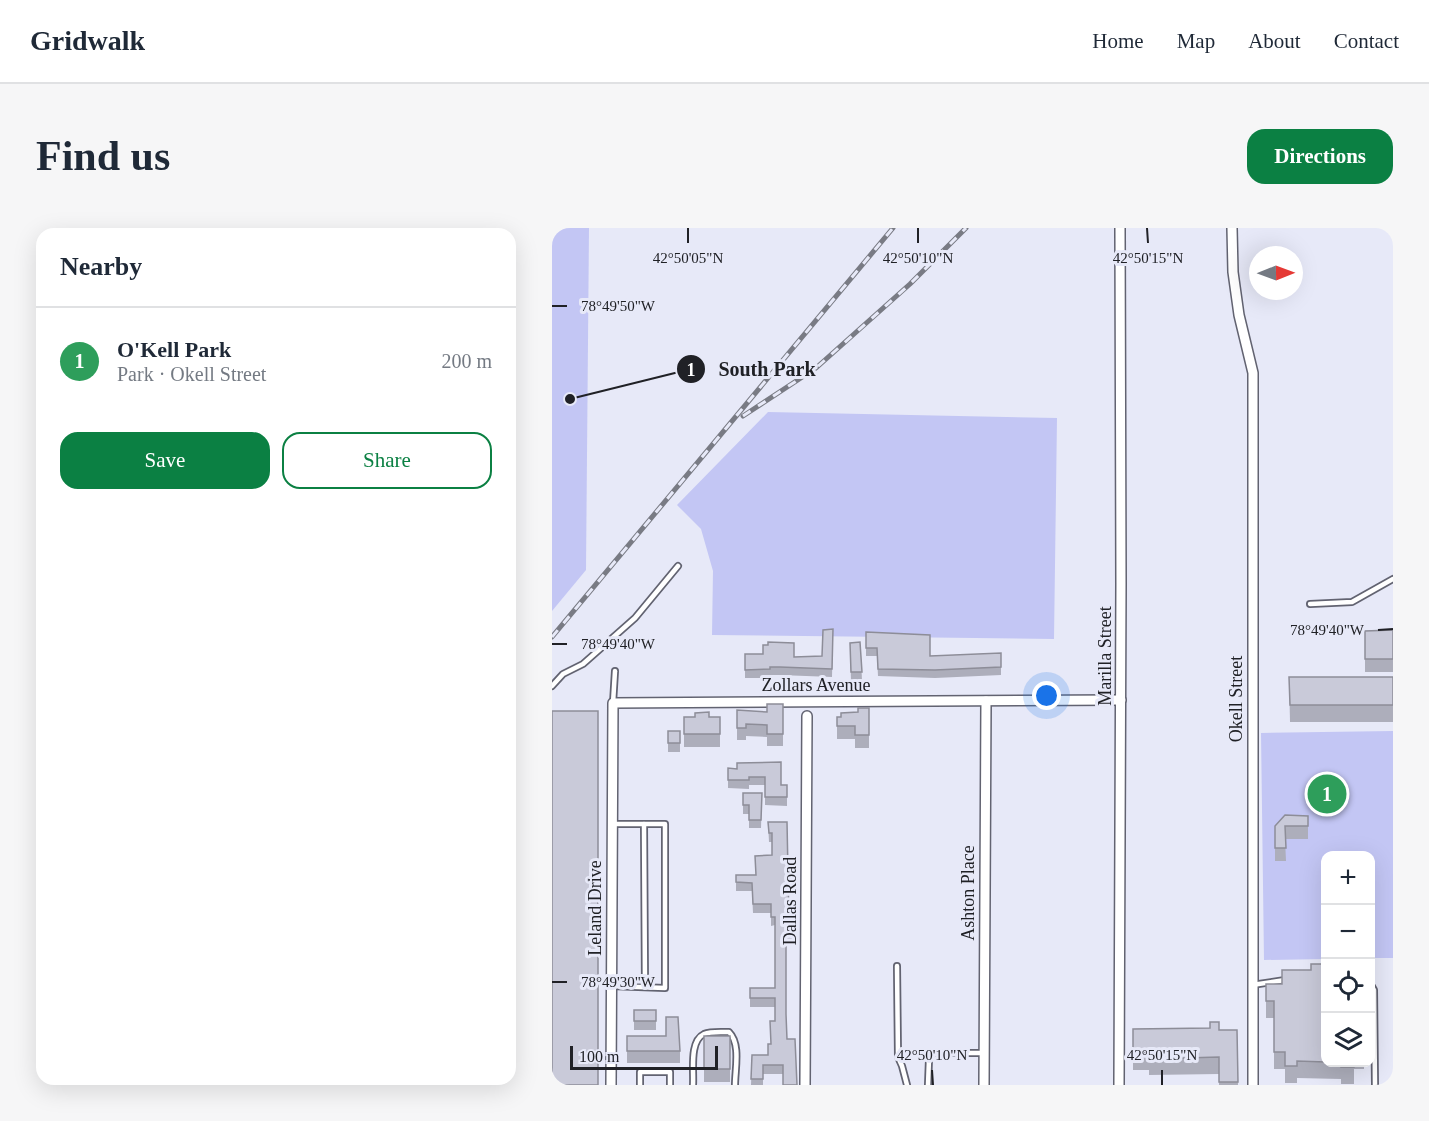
<!DOCTYPE html>
<html lang="en">
<head>
<meta charset="utf-8">
<style>
  :root { --surface:#fff; --page:#f6f6f7; --text:#1f2937; --muted:#747a83; --line:#e0e1e3; --accent:#0b8043 }
  body { margin:0; font-family:"Times New Roman",serif; background:var(--page); color:var(--text) }
  .controls { position:absolute; right:18px; bottom:18px; display:grid; overflow:hidden; border-radius:12px; box-shadow:0 6px 24px #0002 }
  .controls button { width:54px; height:54px; display:grid; place-items:center; padding:0; border:0; border-bottom:2px solid var(--line); background:var(--surface); color:var(--text); font:30px sans-serif }
  .compass { position:absolute; left:697px; top:18px; width:54px; height:54px; border-radius:50%; background:var(--surface); box-shadow:0 6px 24px #0002; rotate:89deg }
  .scale { position:absolute; left:18px; bottom:15px; width:148px; box-sizing:border-box; padding-left:6px; border:3px solid #202126; border-top:0; font-size:16px; line-height:21px; white-space:nowrap; color:#202126; -webkit-text-stroke:4px #e7e9f8; paint-order:stroke }
  .you { position:absolute; left:495px; top:468px; width:21px; height:21px; margin:-15px; border:4px solid #fff; border-radius:50%; background:#1a73e8; box-shadow:0 0 0 9px #1a73e833 }
  .badge { display:grid; place-items:center; width:39px; height:39px; border-radius:50%; background:var(--accent); color:#fff; font-size:20px; font-weight:700 }
  .pin { position:absolute; translate:-50% -50%; border:3px solid #fff; box-shadow:0 2px 6px #0006 }
  .list { margin:0; padding:0; list-style:none }
  h2 { display:flex; justify-content:space-between; align-items:center; height:78px; margin:0; padding:0 24px; font-size:26px }
  h2 small { font-size:20px; font-weight:400; color:var(--muted) }
  .list li { display:grid; grid-template-columns:39px 1fr auto; gap:18px; align-items:center; box-sizing:border-box; height:108px; padding:0 24px; border-top:2px solid var(--line) }
  .list b { display:block; font-size:22px; white-space:nowrap }
  .list p { margin:0; font-size:20px; white-space:nowrap; color:var(--muted) }
  .list em { font-size:20px; font-style:normal; color:var(--muted) }
  .actions { display:flex; gap:12px; padding:18px 24px }
  .actions a { flex:1; padding:14px 0; border:2px solid var(--accent); border-radius:18px; text-align:center; font-size:21px; color:var(--accent) }
  .actions .main { background:var(--accent); color:#fff }
  .icon { flex:none; width:33px; height:33px; fill:none; stroke:currentColor; stroke-width:2; stroke-linecap:round; stroke-linejoin:round }
  .map { position:relative; flex:none; width:841px; height:857px; overflow:hidden; border-radius:18px }
  header { display:flex; align-items:center; gap:36px; box-sizing:border-box; height:84px; padding:0 30px; background:var(--surface); border-bottom:2px solid var(--line) }
  header strong { font-size:28px }
  nav { display:flex; gap:33px; margin-inline-start:auto; font-size:21px }
  .intro { display:flex; align-items:center; justify-content:space-between; box-sizing:border-box; height:144px; padding:0 36px }
  h1 { margin:0; font-size:42px }
  .button { padding:15px 27px; border-radius:18px; background:var(--accent); color:#fff; font-size:21px; font-weight:700 }
  main { display:flex; gap:36px; padding:0 36px }
  aside { flex:1; background:var(--surface); border-radius:18px; box-shadow:0 6px 24px #0002 }
  .map>svg:first-child { display:block }
</style>
</head>
<body>
<header>
<strong>Gridwalk</strong>
<nav><a>Home</a><a>Map</a><a>About</a><a>Contact</a></nav>
</header>
<div class="intro"><h1>Find us</h1><a class="button">Directions</a></div>
<main>
<aside>
<h2>Nearby<small></small></h2>
<ul class="list">
<li><span class="badge" style="background:#2e9e5b">1</span><div><b>O'Kell Park</b><p>Park · Okell Street</p></div><em>200 m</em></li>
</ul>
<div class="actions"><a class="main">Save</a><a>Share</a></div>
</aside>
<div class="map">
<svg width="841" height="857" viewBox="0 0 841 857">
  <rect width="100%" height="100%" fill="#e7e9f8"/>
  <!-- green -->
  <g fill="#c3c6f4">
    <path d="M0 0H37L34 342 0 383Z"/>
    <path d="M216 184 505 190 502 411 160 407 161 343 149 301 125 277Z"/>
    <path d="M841 503V730H819L818 628H774L773 731 712 732 709 505Z"/>
  </g>
  <g fill="none" stroke-linecap="round" stroke-linejoin="round">
    <defs>
      <g id="service">
        <path d="M758 376 800 374 841 351"/>
        <path d="M0 458 11 446 31 436 83 390 126 338"/>
        <path d="M61 475 63 443"/>
        <path d="M92 596 93 759"/>
        <path d="M345 738 346 829 350 838 355 857"/>
        <path d="M818 755 822 762 823 857"/>
        <path d="M700 757 733 752"/>
        <path d="M59 758 113 760V596H60"/>
        <path d="M88 857V844H118V857"/>
        <path d="M141 857C142 843 137 813 152 806 159 803 169 804 177 804 189 816 183 841 183 857"/>
        <path d="M376 857 377 831 384 825H432"/>
      </g>
      <g id="minor">
        <path d="M680 0 681 44 687 87 701 145V857"/>
        <path d="M59 857 61 475 569 472"/>
        <path d="M253 857 255 488"/>
        <path d="M432 857 434 473"/>
        <path d="M567 857 569 355 568 0"/>
      </g>
    </defs>
    <!-- service casing -->
    <use href="#service" stroke="#626371" stroke-width="8"/>
    <!-- minor casing -->
    <use href="#minor" stroke="#626371" stroke-width="12"/>
    <!-- service -->
    <use href="#service" stroke="#fff" stroke-width="4.5"/>
    <!-- minor -->
    <use href="#minor" stroke="#fff" stroke-width="9"/>
    <defs>
      <g id="rail">
        <path d="M191 188 264 140 358 56 414 0"/>
        <path d="M0 409 341 0"/>
      </g>
    </defs>
    <!-- rail casing -->
    <use href="#rail" stroke="#797b84" stroke-width="5"/>
    <!-- rail -->
    <use href="#rail" stroke="#e7e9f8" stroke-width="3" stroke-dasharray="9" stroke-linecap="butt"/>
  </g>
  <!-- wall -->
  <g fill="#adaebb">
    <path d="M281 401 280 449 228 447H218V450H193V426L242 429 270 428Z"/>
    <path d="M841 402V444H813V403Z"/>
    <path d="M314 404 378 428 449 425V447L383 450 326 448 325 428H314Z"/>
    <path d="M308 414 310 452 299 453 298 415Z"/>
    <path d="M737 449H841V494H738Z"/>
    <path d="M231 476V518H215V509L194 508V512H185V482L215 484Z"/>
    <rect x="132" y="489" width="36" height="30"/>
    <path d="M285 489H289L317 507V520H303V511H285Z"/>
    <rect x="116" y="503" width="12" height="21"/>
    <path d="M185 535 229 557H235V578L213 577V557H197V561L176 560V540L185 541Z"/>
    <path d="M191 565H210L209 600H197V586H191Z"/>
    <path d="M756 588V611H733L734 633H723V598Z"/>
    <path d="M216 594H235L237 694H240V711H235L234 716 231 846H211V857H199L200 827H216L219 816 223 793V779H198V760H223V697L219 698V685H201L200 663H184V647H204L220 627V614H217Z"/>
    <path d="M774 736V834H812V841H802V856H789V851L745 850V855H733V841H722V790H714V756H730Z"/>
    <rect x="82" y="782" width="22" height="20"/>
    <path d="M658 800 667 802H685L686 857H667V846L597 847V842H581V801Z"/>
    <path d="M75 808H114L128 823V835H75Z"/>
    <rect x="152" y="808" width="26" height="46"/>
  </g>
  <!-- building -->
  <g fill="#c9cad9" stroke="#8d8d98" stroke-width="1.5">
    <path d="M281 401 280 441 228 439H218V441L193 442V426H211V417H216V414L242 415V429L270 428 271 402Z"/>
    <path d="M841 402V431H813V403Z"/>
    <path d="M314 404 378 407V428L449 425V439L383 442 326 441 325 420H314Z"/>
    <path d="M308 414 310 444H299L298 415Z"/>
    <path d="M737 449H841V477H738Z"/>
    <path d="M215 476H231V506H215V497L194 496V500H185V482L215 484Z"/>
    <path d="M306 480H317V507H303V498H285V489H289V485L306 484Z"/>
    <rect x="0" y="483" width="46" height="374"/>
    <path d="M157 484V489H168V506H132V489H143V485Z"/>
    <rect x="116" y="503" width="12" height="12"/>
    <path d="M229 534V557H235V569H213V549H197V552H176V540L185 541V535Z"/>
    <path d="M191 565H210L209 592H197V577H191Z"/>
    <path d="M733 587 756 588V598H733L734 620H723V598Z"/>
    <path d="M216 594H235L237 694H240V702H235L234 707V786L235 811H243L245 857H231V837H211V851H199L200 827H216V816H219L218 793H223V770H198V760H223V689H219V676H201L200 655 184 654V647H204L203 628 220 627V605H217Z"/>
    <path d="M759 736H774V834L745 833V838H733V824H722V773H714V756H730V742H759Z"/>
    <rect x="82" y="782" width="22" height="11"/>
    <path d="M114 789H126L128 823H75V808H114Z"/>
    <path d="M658 794H667V802H685L686 854H667V829L597 831V825H581V801L658 800Z"/>
    <rect x="152" y="808" width="26" height="33"/>
    <rect x="789" y="834" width="13" height="5"/>
  </g>
  <!-- ticks -->
  <path fill="none" stroke="#202126" stroke-width="2" d="M136 0V15M366 0V15M595 0 596 15M0 78H15M826 402 841 401M0 416H15M0 754H15M380 842 381 857M610 842V857"/>
  <g text-anchor="middle" dominant-baseline="central" stroke-width="6" stroke-linejoin="round" paint-order="stroke">
    <!-- street labels -->
    <g font-size="18" fill="#202126" stroke="#e7e9f8">
      <text transform="translate(553 428) rotate(-90)">Marilla Street</text>
      <text x="264" y="457">Zollars Avenue</text>
      <text transform="translate(684 471) rotate(-90)">Okell Street</text>
      <text transform="translate(416 665) rotate(-90)">Ashton Place</text>
      <text transform="translate(238 673) rotate(-90)">Dallas Road</text>
      <text transform="translate(43 680) rotate(-90)">Leland Drive</text>
    </g>
  </g>
  <g font-size="15" text-anchor="middle" fill="#202126" stroke="#e7e9f8" stroke-width="6" stroke-linejoin="round" paint-order="stroke">
    <text x="136" y="35">42°50'05"N</text>
    <text x="366" y="35">42°50'10"N</text>
    <text x="596" y="35">42°50'15"N</text>
    <text x="66" y="83">78°49'50"W</text>
    <text x="775" y="407">78°49'40"W</text>
    <text x="66" y="421">78°49'40"W</text>
    <text x="66" y="759">78°49'30"W</text>
    <text x="380" y="832">42°50'10"N</text>
    <text x="610" y="832">42°50'15"N</text>
  </g>
  <!-- callouts -->
  <path fill="none" stroke="#202126" stroke-width="2" d="M18 171L139 141"/>
  <g fill="#202126" stroke="#e7e9f8" stroke-width="2">
    <circle cx="18" cy="171" r="6"/>
    <circle cx="139" cy="141" r="15"/>
  </g>
  <g font-size="18" text-anchor="middle" font-weight="bold" fill="#fff">
    <text x="139" y="148">1</text>
  </g>
  <g font-size="20" text-anchor="middle" font-weight="bold" fill="#202126" stroke="#e7e9f8" stroke-width="6" stroke-linejoin="round" paint-order="stroke">
    <text x="215" y="148">South Park</text>
  </g>
</svg>
<div class="controls">
<button>+</button>
<button>−</button>
<button><svg class="icon" aria-label="locate" viewBox="0 0 24 24"><circle cx="12" cy="12" r="6"/><path d="M12 2v4M12 18v4M2 12h4M18 12h4"/></svg></button>
<button><svg class="icon" aria-label="layers" viewBox="0 0 24 24"><path d="M12 4l9 5-9 5-9-5zM3 14l9 5 9-5"/></svg></button>
</div>
<svg class="compass" viewBox="-18 -18 36 36"><path d="M0-13l5 13h-10z" fill="#e53935"/><path d="M0 13l5-13h-10z" fill="#747a83"/></svg>
<div class="scale">100 m</div>
<div class="you"></div>
<div class="pin badge" style="left:775px;top:566px;background:#2e9e5b">1</div>
</div>
</main>
</body>
</html>
